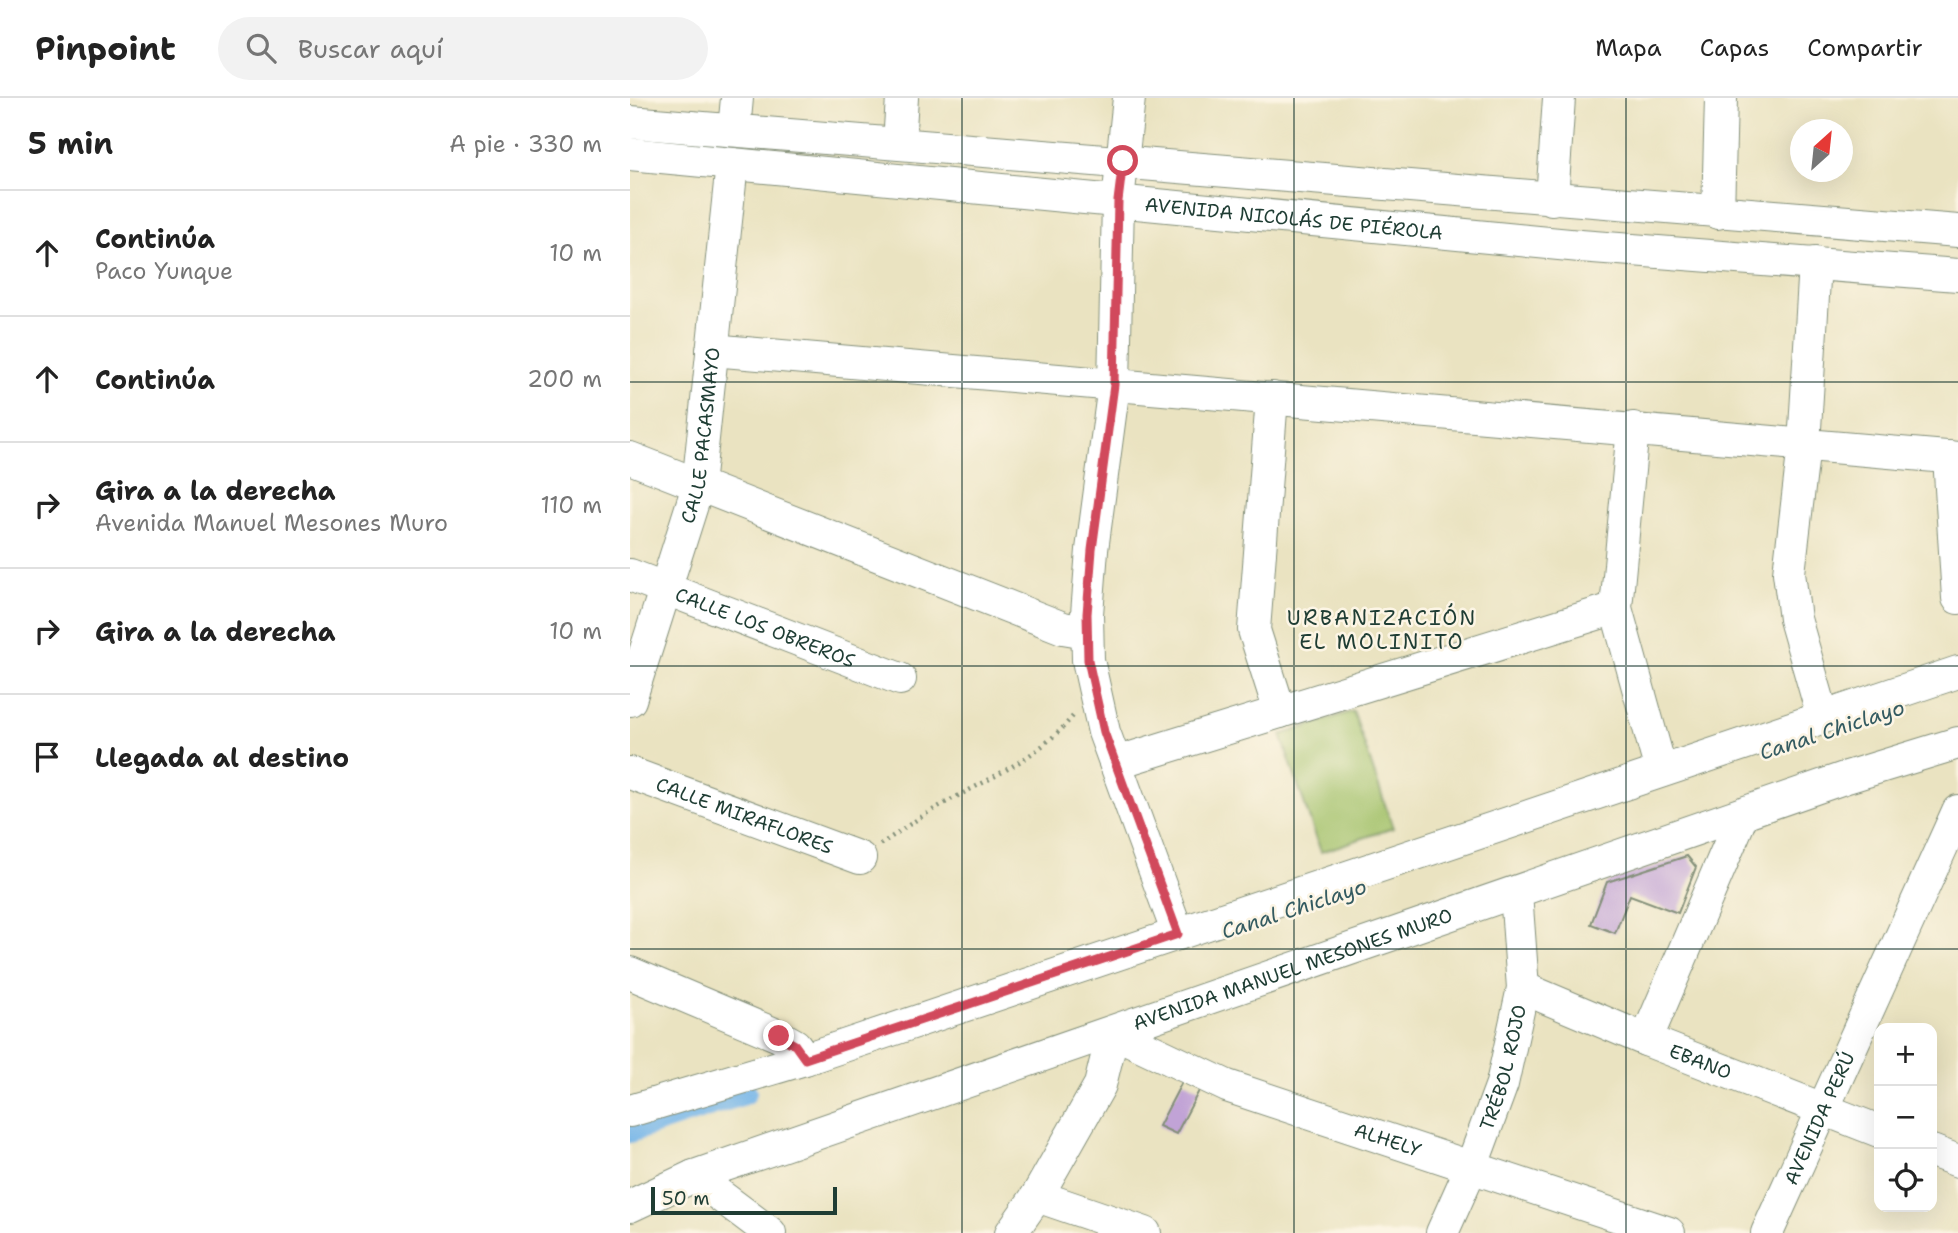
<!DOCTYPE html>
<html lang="es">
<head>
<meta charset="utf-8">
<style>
  :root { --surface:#fff; --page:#f2f2f2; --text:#222; --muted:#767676; --line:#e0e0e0 }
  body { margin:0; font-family:"Shantell Sans",sans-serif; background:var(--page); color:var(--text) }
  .controls { position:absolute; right:21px; bottom:21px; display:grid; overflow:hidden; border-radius:14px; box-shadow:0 7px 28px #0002 }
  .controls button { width:63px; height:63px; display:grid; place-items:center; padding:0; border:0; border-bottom:2px solid var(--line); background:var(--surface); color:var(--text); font:35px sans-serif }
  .compass { position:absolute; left:1160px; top:21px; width:63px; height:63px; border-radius:50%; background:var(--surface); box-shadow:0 7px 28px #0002; rotate:27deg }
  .scale { position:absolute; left:21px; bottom:18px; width:186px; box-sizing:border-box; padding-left:7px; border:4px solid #1f3d34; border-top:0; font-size:19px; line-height:24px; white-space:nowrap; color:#1f3d34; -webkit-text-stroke:5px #fcf5e5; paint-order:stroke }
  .stop { position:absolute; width:21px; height:21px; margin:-16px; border:5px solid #d1495b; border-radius:50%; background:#fff }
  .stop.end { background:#d1495b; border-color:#fff; box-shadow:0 2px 7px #0008 }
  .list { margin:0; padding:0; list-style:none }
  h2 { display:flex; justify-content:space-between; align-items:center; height:91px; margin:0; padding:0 28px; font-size:30px }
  h2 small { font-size:23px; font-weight:400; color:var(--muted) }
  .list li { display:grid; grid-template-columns:46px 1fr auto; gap:21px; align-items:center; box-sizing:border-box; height:126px; padding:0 28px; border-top:2px solid var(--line) }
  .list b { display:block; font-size:26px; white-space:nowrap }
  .list p { margin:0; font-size:23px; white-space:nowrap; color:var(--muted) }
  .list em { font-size:23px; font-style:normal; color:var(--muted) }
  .icon { flex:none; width:38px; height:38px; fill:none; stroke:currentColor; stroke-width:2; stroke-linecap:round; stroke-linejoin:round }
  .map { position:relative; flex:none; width:1328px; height:1135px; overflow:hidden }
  header { display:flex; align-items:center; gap:42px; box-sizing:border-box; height:98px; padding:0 35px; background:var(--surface); border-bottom:2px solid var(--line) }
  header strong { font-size:33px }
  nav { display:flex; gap:38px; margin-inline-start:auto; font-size:24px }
  .search { width:490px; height:63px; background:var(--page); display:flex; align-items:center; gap:18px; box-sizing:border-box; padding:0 24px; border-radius:38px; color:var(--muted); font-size:26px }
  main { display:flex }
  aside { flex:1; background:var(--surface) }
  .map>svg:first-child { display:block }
</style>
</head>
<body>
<header>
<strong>Pinpoint</strong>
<div class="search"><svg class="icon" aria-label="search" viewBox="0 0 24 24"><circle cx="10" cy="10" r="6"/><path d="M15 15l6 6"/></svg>Buscar aquí</div>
<nav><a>Mapa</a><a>Capas</a><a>Compartir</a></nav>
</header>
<main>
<aside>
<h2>5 min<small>A pie · 330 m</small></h2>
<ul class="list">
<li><svg class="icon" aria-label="ahead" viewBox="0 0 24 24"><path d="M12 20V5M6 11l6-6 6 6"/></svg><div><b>Continúa</b><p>Paco Yunque</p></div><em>10 m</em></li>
<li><svg class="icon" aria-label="ahead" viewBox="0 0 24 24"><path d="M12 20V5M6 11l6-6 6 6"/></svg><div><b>Continúa</b></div><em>200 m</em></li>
<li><svg class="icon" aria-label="right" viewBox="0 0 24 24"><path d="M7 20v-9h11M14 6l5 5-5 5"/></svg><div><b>Gira a la derecha</b><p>Avenida Manuel Mesones Muro</p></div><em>110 m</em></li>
<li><svg class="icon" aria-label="right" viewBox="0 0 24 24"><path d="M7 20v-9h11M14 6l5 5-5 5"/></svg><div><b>Gira a la derecha</b></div><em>10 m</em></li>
<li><svg class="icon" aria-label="arrive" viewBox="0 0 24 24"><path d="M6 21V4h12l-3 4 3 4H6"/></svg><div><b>Llegada al destino</b></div></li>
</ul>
</aside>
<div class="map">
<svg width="1328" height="1135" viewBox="0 0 1328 1135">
  <rect width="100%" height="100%" fill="#fcf5e5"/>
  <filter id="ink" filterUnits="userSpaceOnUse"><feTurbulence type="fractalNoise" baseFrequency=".0143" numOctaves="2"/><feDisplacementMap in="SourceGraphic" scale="14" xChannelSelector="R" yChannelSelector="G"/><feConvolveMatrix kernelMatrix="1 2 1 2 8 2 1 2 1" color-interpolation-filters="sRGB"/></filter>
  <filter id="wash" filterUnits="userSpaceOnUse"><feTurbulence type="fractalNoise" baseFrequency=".00686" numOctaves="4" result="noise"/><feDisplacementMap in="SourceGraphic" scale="28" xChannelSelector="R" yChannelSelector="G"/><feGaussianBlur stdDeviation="1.57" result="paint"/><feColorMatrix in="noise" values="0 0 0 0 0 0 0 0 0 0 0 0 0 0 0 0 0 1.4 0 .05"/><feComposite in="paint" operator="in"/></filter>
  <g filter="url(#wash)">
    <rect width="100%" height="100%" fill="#eae3c1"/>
    <!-- green -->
    <path fill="#a2c169" stroke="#607f4e" stroke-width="2" d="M723 613 763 730 691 754 651 637Z"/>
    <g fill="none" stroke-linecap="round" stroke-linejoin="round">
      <!-- canal -->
      <path stroke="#74b5e8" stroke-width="26" d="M0 1032 114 994"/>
    </g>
    <g id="blocks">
      <!-- building -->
      <g fill="#c1a3d6">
        <path d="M1057 758 1066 769 1048 815 1000 797 985 835 961 826 977 784Z"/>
        <path d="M553 982 570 991 546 1036 529 1028Z"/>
      </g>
    </g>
  </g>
  <g filter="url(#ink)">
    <use href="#blocks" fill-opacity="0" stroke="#84907a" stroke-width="2"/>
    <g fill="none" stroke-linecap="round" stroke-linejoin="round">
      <defs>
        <g id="minor">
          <path d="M499 0 488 103 484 287 462 452 457 516 458 562 474 634 548 836"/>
          <path d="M0 24 1328 133"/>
          <path d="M104 32 107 0"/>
          <path d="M269 45 272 0"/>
          <path id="s1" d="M0 56 950 148 1328 177"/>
          <path d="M922 101 929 0"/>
          <path d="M1088 115 1091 0"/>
          <path d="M1185 165 1174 347 1159 475 1165 521 1193 619"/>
          <path d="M82 252 1328 360"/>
          <path d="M642 300 624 532 650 614"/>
          <path d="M1003 330 986 510 1031 673"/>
          <path d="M1319 359 1328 500"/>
          <path d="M0 360 433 530 457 534"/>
          <path id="s2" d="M0 477 270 581"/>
          <path id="s3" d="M0 602 68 388 102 66"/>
          <path d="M485 665 986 510"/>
          <path id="s4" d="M0 675 230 760"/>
          <path d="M0 875 149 938 165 947 175 961"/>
          <path id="s5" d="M893 890 1016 942 1249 1033"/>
          <path d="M1016 942 1113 715"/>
          <path d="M0 1013 175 961 1328 574"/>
          <path d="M1302 1053 1328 1063"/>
          <path d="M64 1078 140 1135"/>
          <path d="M407 1098 515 1135"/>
          <path id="s6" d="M0 1108 64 1078 1217 679 1328 645"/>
          <path id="s7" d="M381 1135 407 1098 470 987 483 934 597 988 1039 1135"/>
          <path id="s8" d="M812 1135 841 1070 872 986 893 890 886 795"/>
          <path id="s9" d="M1137 1135 1328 713"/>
        </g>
      </defs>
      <!-- minor casing -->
      <use href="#minor" stroke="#84907a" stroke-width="34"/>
      <!-- path -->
      <path stroke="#84907a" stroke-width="4.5" stroke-dasharray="2 5" stroke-linecap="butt" d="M250 747C264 737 277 728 291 719 342 687 404 666 443 618"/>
      <!-- minor -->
      <use href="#minor" stroke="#fff" stroke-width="32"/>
    </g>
  </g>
  <g fill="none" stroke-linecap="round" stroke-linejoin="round" filter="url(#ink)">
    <!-- route -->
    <path stroke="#d1495b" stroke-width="9" d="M149 938 165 947 175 961 548 836 474 634 458 562 457 516 462 452 484 287 488 103 493 63"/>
  </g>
  <!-- grid -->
  <path fill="none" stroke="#1f3d34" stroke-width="2" stroke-opacity="0.55" d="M332 0V1135M664 0V1135M996 0V1135M0 284H1328M0 568H1328M0 851H1328"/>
  <g text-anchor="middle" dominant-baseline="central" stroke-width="5" stroke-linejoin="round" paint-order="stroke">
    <!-- street labels -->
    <g font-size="19" fill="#1f3d34" stroke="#fcf5e5">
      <text stroke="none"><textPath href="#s1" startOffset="667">AVENIDA NICOLÁS DE PIÉROLA</textPath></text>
      <text stroke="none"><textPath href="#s3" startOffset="275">CALLE PACASMAYO</textPath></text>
      <text stroke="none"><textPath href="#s2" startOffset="145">CALLE LOS OBREROS</textPath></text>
      <text stroke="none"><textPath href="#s4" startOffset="122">CALLE MIRAFLORES</textPath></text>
      <text stroke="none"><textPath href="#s6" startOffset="704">AVENIDA MANUEL MESONES MURO</textPath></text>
      <text stroke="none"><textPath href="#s5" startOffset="192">EBANO</textPath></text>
      <text stroke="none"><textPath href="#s8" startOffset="177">TRÉBOL ROJO</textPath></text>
      <text stroke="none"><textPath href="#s9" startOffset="126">AVENIDA PERÚ</textPath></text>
      <text stroke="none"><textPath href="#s7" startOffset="523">ALHELY</textPath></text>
    </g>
    <!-- neighbourhood labels -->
    <g font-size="21" letter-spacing="2" fill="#1f3d34" stroke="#fcf5e5">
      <text x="752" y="520">URBANIZACIÓN<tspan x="752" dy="24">EL MOLINITO</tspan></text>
    </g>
    <!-- water labels -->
    <g font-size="21" font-style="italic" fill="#345b61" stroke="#fcf5e5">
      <text transform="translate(1202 632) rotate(-18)">Canal Chiclayo</text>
      <text transform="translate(664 811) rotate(-18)">Canal Chiclayo</text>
    </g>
  </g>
</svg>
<div class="controls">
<button>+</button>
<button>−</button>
<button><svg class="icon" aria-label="locate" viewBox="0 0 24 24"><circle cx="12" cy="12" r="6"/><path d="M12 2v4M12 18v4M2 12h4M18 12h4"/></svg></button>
</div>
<svg class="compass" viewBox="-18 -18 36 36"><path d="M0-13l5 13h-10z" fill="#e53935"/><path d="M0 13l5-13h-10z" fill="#767676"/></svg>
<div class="scale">50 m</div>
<div class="stop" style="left:493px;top:63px"></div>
<div class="stop end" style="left:149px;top:938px"></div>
</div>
</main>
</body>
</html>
